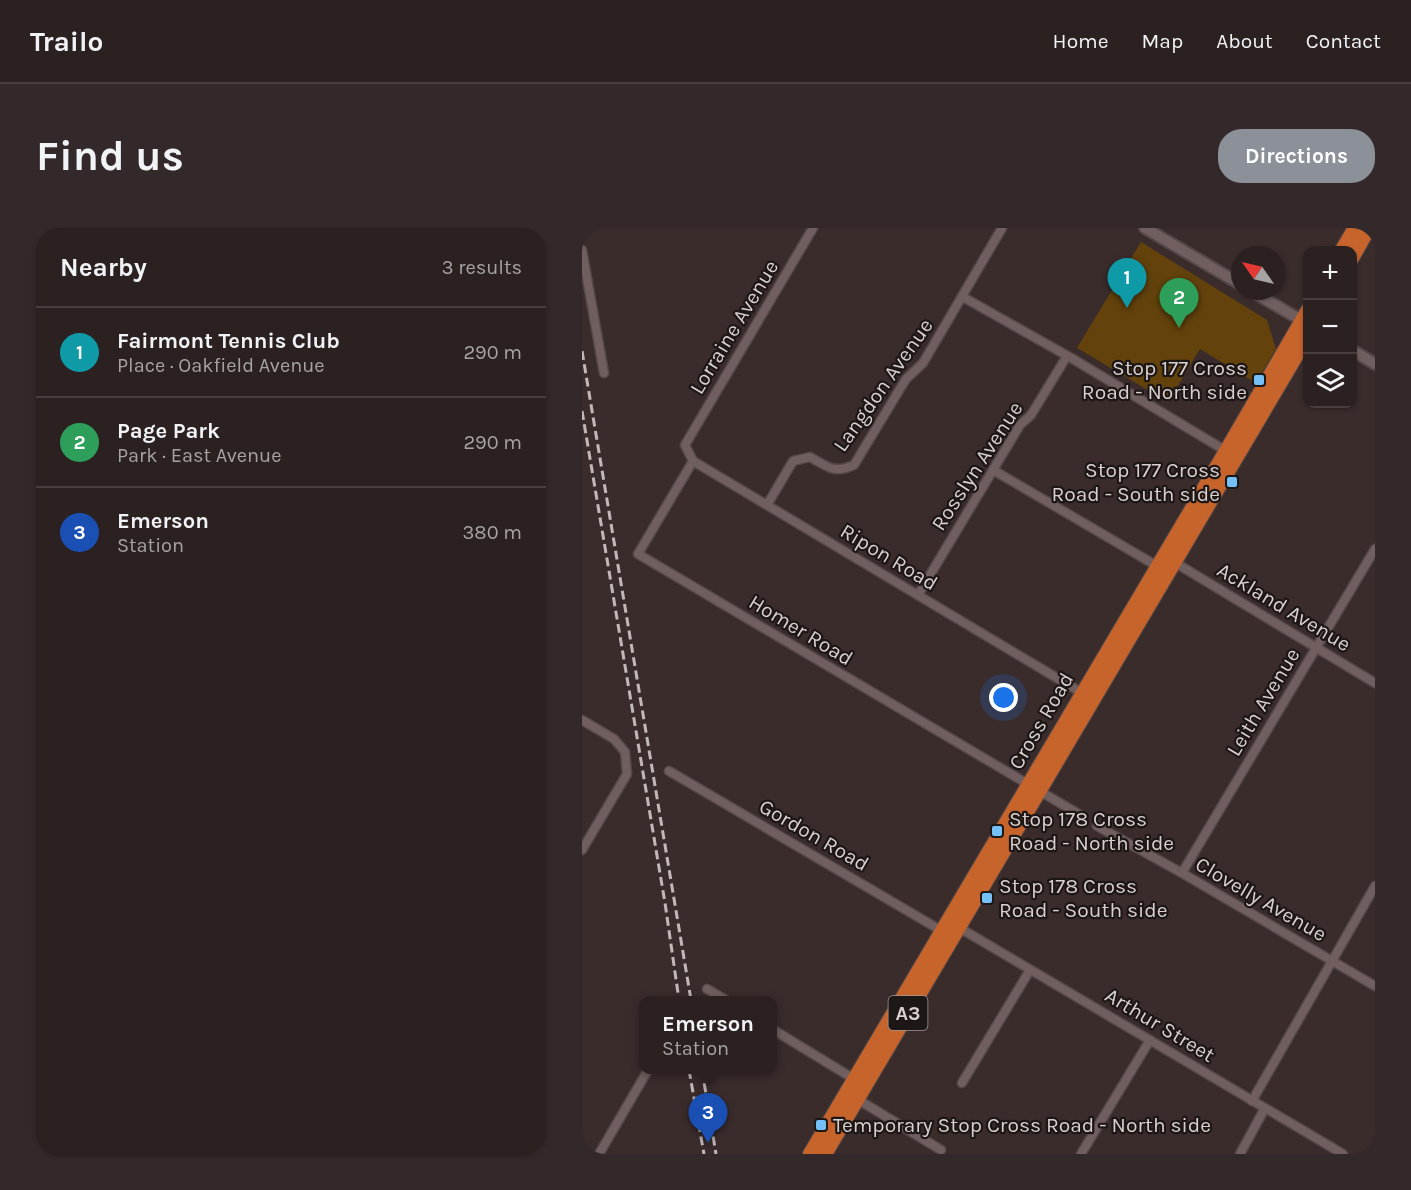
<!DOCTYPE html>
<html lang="en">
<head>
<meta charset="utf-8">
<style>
  :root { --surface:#2c2121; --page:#34292a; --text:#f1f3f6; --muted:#a6a3a5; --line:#483e3f; --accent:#8c9099 }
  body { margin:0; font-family:Karla,sans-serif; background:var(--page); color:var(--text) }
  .controls { position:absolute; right:18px; top:18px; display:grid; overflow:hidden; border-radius:12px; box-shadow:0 2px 4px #0004 }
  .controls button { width:54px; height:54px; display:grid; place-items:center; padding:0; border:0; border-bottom:2px solid var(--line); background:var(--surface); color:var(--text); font:30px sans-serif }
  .compass { position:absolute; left:649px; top:18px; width:54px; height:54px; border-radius:50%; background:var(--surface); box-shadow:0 2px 4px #0004; rotate:304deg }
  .you { position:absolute; left:422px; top:470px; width:21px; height:21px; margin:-15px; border:4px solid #fff; border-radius:50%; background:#1a73e8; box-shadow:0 0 0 9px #1a73e833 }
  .badge { display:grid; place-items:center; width:39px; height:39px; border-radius:50%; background:var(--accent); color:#fff; font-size:20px; font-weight:700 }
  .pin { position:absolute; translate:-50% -50px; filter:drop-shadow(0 2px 3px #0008) }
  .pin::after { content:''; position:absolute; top:32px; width:21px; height:18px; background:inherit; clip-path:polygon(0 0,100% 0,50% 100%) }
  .popup { position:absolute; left:57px; top:768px; width:138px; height:78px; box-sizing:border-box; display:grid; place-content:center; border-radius:12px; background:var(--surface); filter:drop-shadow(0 2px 4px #0005); font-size:20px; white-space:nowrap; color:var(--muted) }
  .popup b { font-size:22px; color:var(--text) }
  .popup::after { content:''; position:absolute; left:50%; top:100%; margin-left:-12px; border:12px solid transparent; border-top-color:var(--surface) }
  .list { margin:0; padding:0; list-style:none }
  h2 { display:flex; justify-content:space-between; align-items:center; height:78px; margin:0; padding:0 24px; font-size:26px }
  h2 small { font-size:20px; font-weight:400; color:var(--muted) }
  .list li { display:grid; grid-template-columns:39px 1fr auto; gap:18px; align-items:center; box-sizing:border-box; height:90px; padding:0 24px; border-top:2px solid var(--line) }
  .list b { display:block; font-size:22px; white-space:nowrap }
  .list p { margin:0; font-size:20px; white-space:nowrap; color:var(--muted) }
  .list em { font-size:20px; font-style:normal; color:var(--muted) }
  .icon { flex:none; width:33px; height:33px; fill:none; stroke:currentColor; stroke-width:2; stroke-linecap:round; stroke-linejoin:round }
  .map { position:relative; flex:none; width:793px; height:926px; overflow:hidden; border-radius:24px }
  header { display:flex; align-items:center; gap:36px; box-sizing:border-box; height:84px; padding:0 30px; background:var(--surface); border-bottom:2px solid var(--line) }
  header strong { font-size:28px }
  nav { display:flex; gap:33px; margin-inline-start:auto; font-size:21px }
  .intro { display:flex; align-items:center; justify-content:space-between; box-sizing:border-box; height:144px; padding:0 36px }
  h1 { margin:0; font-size:42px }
  .button { padding:15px 27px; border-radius:24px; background:var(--accent); color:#fff; font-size:21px; font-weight:700 }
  main { display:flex; gap:36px; padding:0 36px }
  aside { flex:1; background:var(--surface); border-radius:24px; box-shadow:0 2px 4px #0004 }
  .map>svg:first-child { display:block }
</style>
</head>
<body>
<header>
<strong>Trailo</strong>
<nav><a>Home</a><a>Map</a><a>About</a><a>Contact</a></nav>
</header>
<div class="intro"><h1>Find us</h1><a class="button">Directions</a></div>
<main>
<aside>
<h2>Nearby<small>3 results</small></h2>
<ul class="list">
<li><span class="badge" style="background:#0f9aa8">1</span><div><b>Fairmont Tennis Club</b><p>Place · Oakfield Avenue</p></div><em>290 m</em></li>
<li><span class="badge" style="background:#2e9e5b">2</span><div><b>Page Park</b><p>Park · East Avenue</p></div><em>290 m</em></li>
<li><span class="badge" style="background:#1a4fb4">3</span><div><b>Emerson</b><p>Station</p></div><em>380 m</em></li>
</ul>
</aside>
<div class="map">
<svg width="793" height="926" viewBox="0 0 793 926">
  <rect width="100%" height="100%" fill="#3b2c2c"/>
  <!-- green -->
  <path fill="#63420c" d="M559 14 685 92 694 121 674 155 618 121 586 174 495 120Z"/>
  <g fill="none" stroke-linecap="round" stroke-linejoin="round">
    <defs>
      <g id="minor">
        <path d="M231 0 103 217 111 233 500 465"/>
        <path d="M0 5 6 0"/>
        <path d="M0 22 22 145"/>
        <path d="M381 69 491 131 644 223"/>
        <path d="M111 233 56 326 500 588"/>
        <path d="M411 242 575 338"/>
        <path d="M185 277 211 233 228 229C246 239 252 246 272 237L324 151 341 135 420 0"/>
        <path d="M592 334 793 455"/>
        <path d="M336 367 438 197 449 187 485 128"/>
        <path d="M0 492 32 511 43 524 45 546 0 622"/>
        <path d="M87 543 360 703"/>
        <path d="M515 598 600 645 793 758"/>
        <path d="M600 645 793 321"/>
        <path d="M376 699 761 926"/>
        <path d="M125 761 144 772"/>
        <path d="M190 801 272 851"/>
        <path d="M380 855 448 742"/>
        <path d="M275 871 359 922"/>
        <path d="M670 873 793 658"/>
        <path d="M17 926 66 842"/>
        <path d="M499 926 568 812"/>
        <path d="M658 926 683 880"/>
      </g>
      <g id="tertiary">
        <path d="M563 0 658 56"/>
        <path d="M669 63 726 96"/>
        <path d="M770 122 793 136"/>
      </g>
      <g id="trunk">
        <path d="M760 22 773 0"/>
        <path d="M770 30 787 0"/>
        <path d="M228 926 644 223 726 82"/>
        <path d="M243 926 726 108"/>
      </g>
    </defs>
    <!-- minor casing -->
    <use href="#minor" stroke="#554848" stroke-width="11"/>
    <!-- tertiary casing -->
    <use href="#tertiary" stroke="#554848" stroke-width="14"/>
    <!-- trunk casing -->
    <use href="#trunk" stroke="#554848" stroke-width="16"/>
    <!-- minor -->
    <use href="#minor" stroke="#705f5e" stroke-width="8"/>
    <!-- tertiary -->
    <use href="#tertiary" stroke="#705f5e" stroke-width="10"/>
    <!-- trunk -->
    <use href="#trunk" stroke="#c6642b" stroke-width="14"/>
    <!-- rail -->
    <g stroke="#c3b8b8" stroke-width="3" stroke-dasharray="9 4.5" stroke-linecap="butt">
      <path d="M0 123 109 772"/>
      <path d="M0 183 83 675 97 772"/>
      <path d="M107 842 122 926"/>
      <path d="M120 842 134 926"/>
    </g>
  </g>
  <!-- markers -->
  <g fill="#75c0f6" stroke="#1d1716" stroke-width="2">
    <rect x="671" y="146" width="12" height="12" rx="3"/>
    <rect x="644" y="248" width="12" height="12" rx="3"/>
    <rect x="409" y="597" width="12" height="12" rx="3"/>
    <rect x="399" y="664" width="12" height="12" rx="3"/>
    <rect x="233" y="891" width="12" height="12" rx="3"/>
  </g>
  <g text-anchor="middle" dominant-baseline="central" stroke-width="4.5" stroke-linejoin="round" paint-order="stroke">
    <!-- shield labels -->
    <rect fill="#1d1716" stroke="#a19898" stroke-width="1.5" x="306.5" y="768" width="39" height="34" rx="4.5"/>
    <g font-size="20" font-weight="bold" fill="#d9cfcf">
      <text x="326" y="785">A3</text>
    </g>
    <!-- street labels -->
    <g font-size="21" fill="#d9cfcf" stroke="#1d1716">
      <text transform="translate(152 99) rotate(-59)">Lorraine Avenue</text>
      <text transform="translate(301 157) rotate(-55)">Langdon Avenue</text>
      <text transform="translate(395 238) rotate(-57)">Rosslyn Avenue</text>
      <text transform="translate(307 329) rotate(31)">Ripon Road</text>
      <text transform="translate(702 379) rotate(31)">Ackland Avenue</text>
      <text transform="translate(219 402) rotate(31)">Homer Road</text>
      <text transform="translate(681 474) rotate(-59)">Leith Avenue</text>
      <text transform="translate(459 493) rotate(-60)">Cross Road</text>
      <text transform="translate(232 607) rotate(30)">Gordon Road</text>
      <text transform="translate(679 671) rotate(30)">Clovelly Avenue</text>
      <text transform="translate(578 797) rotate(31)">Arthur Street</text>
    </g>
    <!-- poi labels -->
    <g font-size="21" fill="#d9cfcf" stroke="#1d1716" text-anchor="start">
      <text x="665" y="140" text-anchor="end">Stop 177 Cross<tspan x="665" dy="24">Road - North side</tspan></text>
      <text x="638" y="242" text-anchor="end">Stop 177 Cross<tspan x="638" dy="24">Road - South side</tspan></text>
      <text x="427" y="591">Stop 178 Cross<tspan x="427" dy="24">Road - North side</tspan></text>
      <text x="417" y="658">Stop 178 Cross<tspan x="417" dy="24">Road - South side</tspan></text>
      <text x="251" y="897">Temporary Stop Cross Road - North side</text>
    </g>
  </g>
</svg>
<div class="controls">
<button>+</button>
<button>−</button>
<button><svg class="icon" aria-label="layers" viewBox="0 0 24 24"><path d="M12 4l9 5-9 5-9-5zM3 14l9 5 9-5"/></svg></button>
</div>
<svg class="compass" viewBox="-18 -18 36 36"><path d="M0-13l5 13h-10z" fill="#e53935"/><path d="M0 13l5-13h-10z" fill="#a6a3a5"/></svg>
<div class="you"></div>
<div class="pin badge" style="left:545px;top:80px;background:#0f9aa8">1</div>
<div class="pin badge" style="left:597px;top:100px;background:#2e9e5b">2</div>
<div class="pin badge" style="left:126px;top:915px;background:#1a4fb4">3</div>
<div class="popup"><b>Emerson</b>Station</div>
</div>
</main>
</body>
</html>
